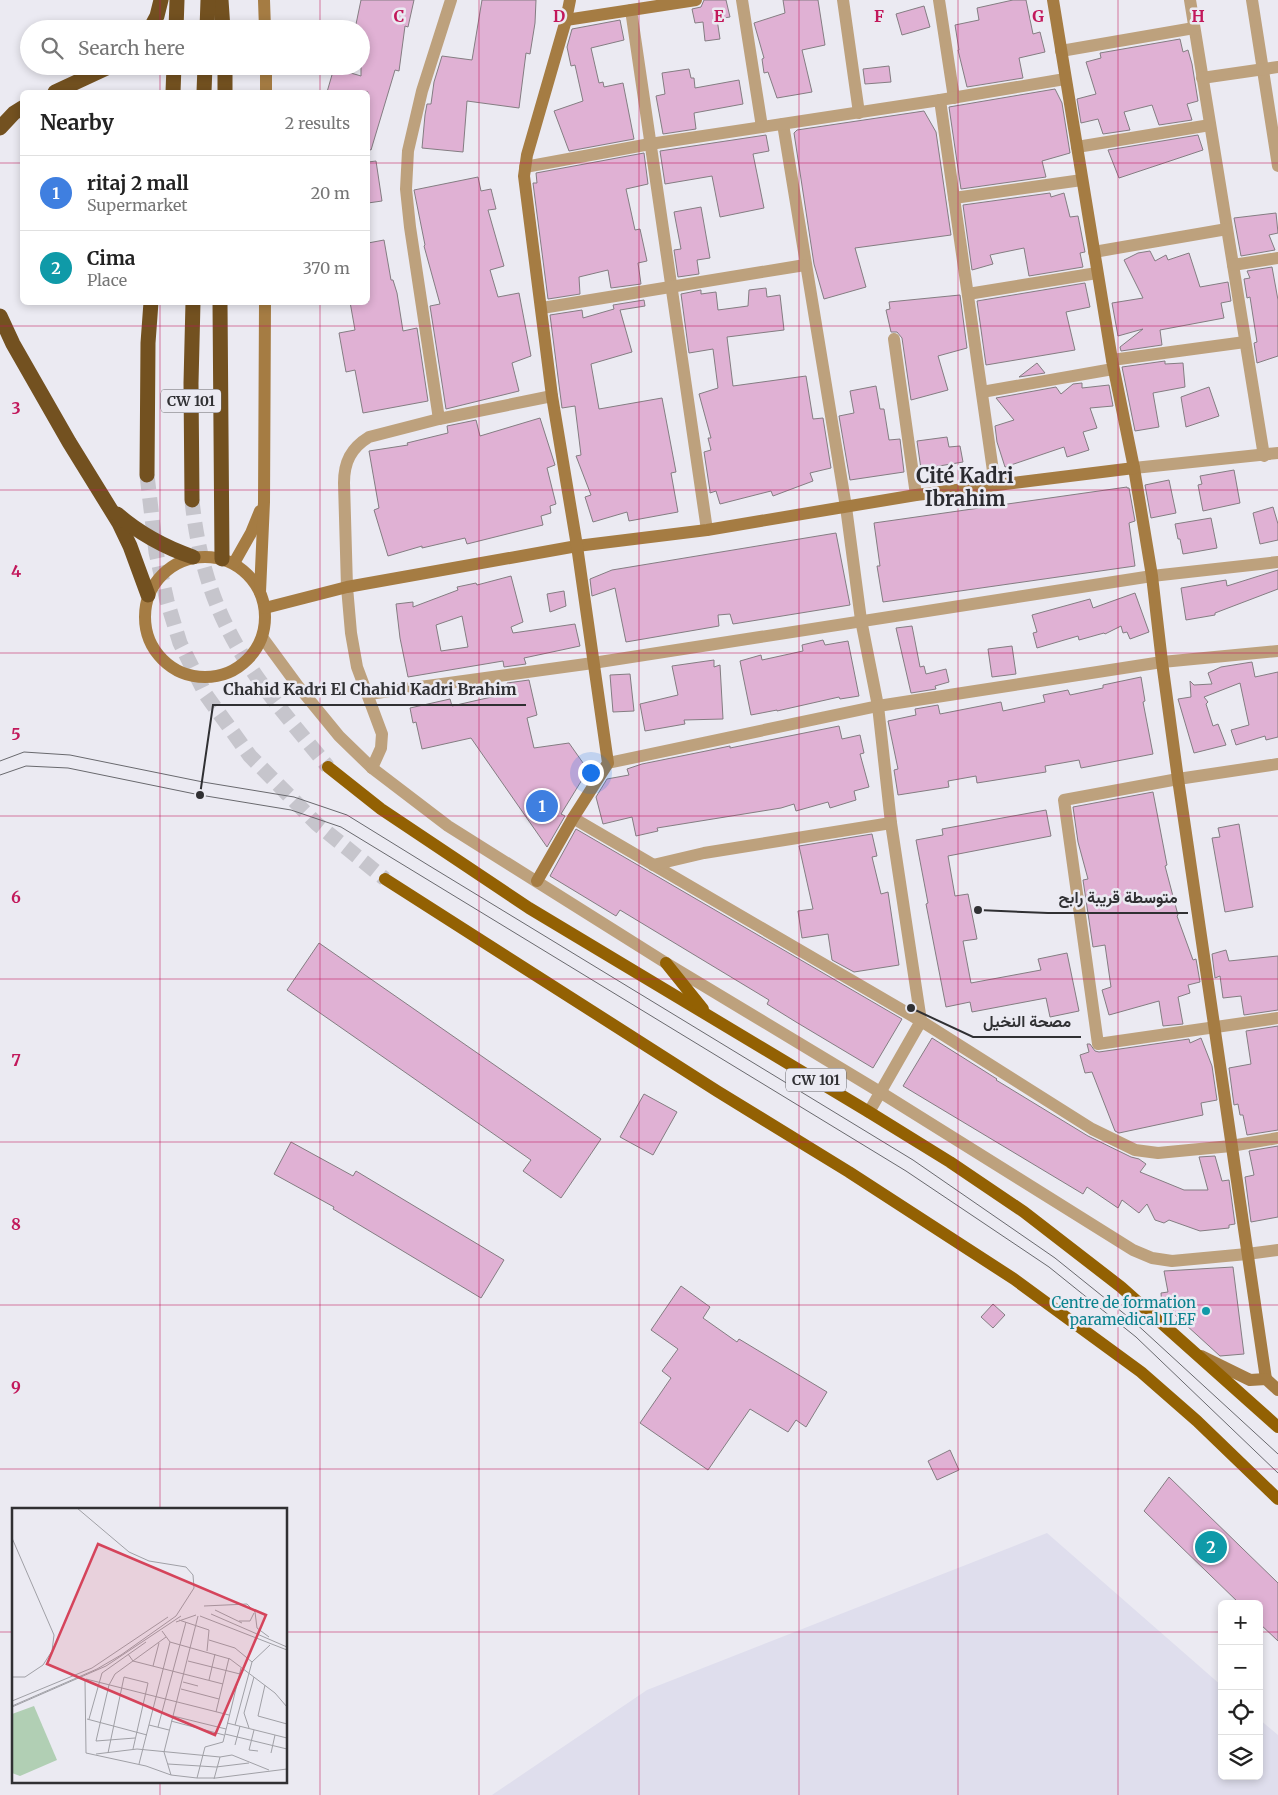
<!DOCTYPE html>
<html lang="en">
<head>
<meta charset="utf-8">
<style>
  :root { --surface:#fff; --page:#f2f2f2; --text:#222; --muted:#767676; --line:#e0e0e0; --accent:#d5445b }
  body { margin:0; font-family:Merriweather,Vazirmatn,serif; background:var(--page); color:var(--text) }
  .controls { position:absolute; right:15px; bottom:15px; display:grid; overflow:hidden; border-radius:8px; box-shadow:0 2px 8px #0003 }
  .controls button { width:45px; height:45px; display:grid; place-items:center; padding:0; border:0; border-bottom:1px solid var(--line); background:var(--surface); color:var(--text); font:25px sans-serif }
  .you { position:absolute; left:590px; top:772px; width:18px; height:18px; margin:-12px; border:4px solid #fff; border-radius:50%; background:#1a73e8; box-shadow:0 0 0 8px #1a73e833 }
  .badge { display:grid; place-items:center; width:32px; height:32px; border-radius:50%; background:var(--accent); color:#fff; font-size:16px; font-weight:700 }
  .pin { position:absolute; translate:-50% -50%; border:2px solid #fff; box-shadow:0 1px 5px #0006 }
  .list { margin:0; padding:0; list-style:none }
  h2 { display:flex; justify-content:space-between; align-items:center; height:65px; margin:0; padding:0 20px; font-size:21px }
  h2 small { font-size:16px; font-weight:400; color:var(--muted) }
  .list li { display:grid; grid-template-columns:32px 1fr auto; gap:15px; align-items:center; box-sizing:border-box; height:75px; padding:0 20px; border-top:1px solid var(--line) }
  .list b { display:block; font-size:19px; white-space:nowrap }
  .list p { margin:0; font-size:16px; white-space:nowrap; color:var(--muted) }
  .list em { font-size:16px; font-style:normal; color:var(--muted) }
  .icon { flex:none; width:28px; height:28px; fill:none; stroke:currentColor; stroke-width:2; stroke-linecap:round; stroke-linejoin:round }
  .map { position:relative; flex:none; width:1278px; height:1795px; overflow:hidden }
  .search { position:absolute; background:var(--surface); box-shadow:0 2px 8px #0003; left:20px; top:20px; width:350px; height:55px; display:flex; align-items:center; gap:12px; box-sizing:border-box; padding:0 18px; border-radius:28px; color:var(--muted); font-size:19px }
  .panel { position:absolute; background:var(--surface); box-shadow:0 2px 8px #0003; left:20px; top:90px; width:350px; height:215px; border-radius:8px }
  .map>svg:first-child { display:block }
</style>
</head>
<body>
<div class="map">
<svg width="1278" height="1795" viewBox="0 0 1278 1795">
  <rect width="100%" height="100%" fill="#ebeaf2"/>
  <!-- built -->
  <path fill="#dfdeed" d="M1047 1533 1222 1686V1776H1259V1719L1278 1735V1795H492L647 1690Z"/>
  <!-- building -->
  <g fill="#e0b1d4" stroke="#847d82" fill-rule="evenodd">
    <path d="M361 0H414L408 27 405 26 399 71 395 70 371 150 368 149V92H327L334 68 361 76V29H355Z"/>
    <path d="M482 0H536L535 23 530 54 526 53 519 108 467 101 463 152 422 148 425 115 427 104H431L434 82 442 56 472 60Z"/>
    <path d="M704 0H726L730 17 717 19 720 39 705 41 703 22 695 23 692 9 701 7Z"/>
    <path d="M783 0H818L825 45 802 50 812 92 777 98 768 72 764 73 762 59 764 58 754 23 785 13Z"/>
    <path d="M1013 0H1026L1033 34 1040 32 1045 52 1019 58 1023 78 967 87 958 50H959L955 25 979 20 977 8Z"/>
    <path d="M924 6 930 27 902 35 896 14Z"/>
    <path d="M620 20 624 40 591 48 599 83 603 82 604 87 623 83 634 139 569 151 554 111 583 101 575 65 571 66 567 47 572 29Z"/>
    <path d="M1180 39 1183 52 1188 50 1192 64 1198 101 1187 104 1192 120 1159 125 1152 105 1124 112 1130 130 1103 134 1098 119 1081 123 1077 99 1096 94 1086 62 1101 58 1100 53Z"/>
    <path d="M889 66 891 82 865 84 863 69Z"/>
    <path d="M689 69 691 78H694L695 88 739 80 743 104 694 113 696 129 663 134 656 96 665 94 662 73Z"/>
    <path d="M1055 89 1062 103 1070 153 1042 161 1046 177 961 189 949 107Z"/>
    <path d="M924 111 936 132 951 235 855 248 866 287 824 299 814 264 794 133 797 130Z"/>
    <path d="M766 135 769 151 753 154 764 208 720 217 712 176 665 184 660 151Z"/>
    <path d="M1198 135 1203 150 1119 178 1108 150Z"/>
    <path d="M644 153 648 184 626 189 635 230 640 229 647 261 638 263 641 284 611 288 608 270 579 277 580 294 548 299 533 183H537L536 173Z"/>
    <path d="M376 161 382 201 368 203V162Z"/>
    <path d="M478 177 481 191 491 189 496 209 488 210 504 266 490 270 498 297 519 293 531 356 512 363 519 391 446 409 430 306 440 304 424 246 425 245 414 190Z"/>
    <path d="M1050 193 1051 197 1064 193 1070 217 1078 216 1085 252 1080 253 1083 267 1029 276 1024 248 990 255 993 264 972 270 963 205Z"/>
    <path d="M701 207 710 258 697 260 699 274 678 277 674 250 681 249 674 212Z"/>
    <path d="M1276 213 1278 233 1269 235 1275 250 1241 256 1234 218Z"/>
    <path d="M384 240 391 280H393L397 293 403 331 417 328 428 401 363 413 355 370 346 372 339 333 355 330 350 302H368V243Z"/>
    <path d="M1150 251 1155 261 1166 255 1168 260 1189 253 1200 287 1228 282 1231 301 1221 303 1224 318 1160 330 1162 345 1121 351 1120 347 1143 329 1118 336 1112 303 1143 298 1124 260 1138 253Z"/>
    <path d="M1272 267 1278 300V356L1257 363 1254 343 1257 342 1250 297 1247 298 1244 279 1250 278 1247 271Z"/>
    <path d="M1085 283 1090 307 1066 312 1075 350 986 365 977 301Z"/>
    <path d="M766 288 767 297 780 295 784 330 727 337 733 386 806 376 813 419 823 418 831 468 810 473 813 481 773 496 771 491 720 504 716 491 710 493V491L704 452 711 450 708 438H711L699 394 718 388 713 349 689 353 681 294 701 290V294L716 292 718 310 748 306 749 290Z"/>
    <path d="M960 295 967 348 938 356 948 390 911 400 902 338 897 332H891L886 310 890 309 889 302Z"/>
    <path d="M644 300 645 306 620 310 632 352 591 364 599 409 662 398 676 472 671 473 678 512 629 521 627 512 593 522 585 497 591 495 576 456 581 455 575 406 562 408 550 315 582 310 583 318 614 309 613 305Z"/>
    <path d="M1165 361V364L1183 363 1185 387 1153 393 1159 427 1135 431 1122 367Z"/>
    <path d="M1037 363 1045 373 1019 377Z"/>
    <path d="M1082 383V388L1109 385 1113 406 1090 408 1097 428 1083 432 1089 450 1067 457 1064 447 1005 467 997 442 995 426 1014 420 996 398 1056 387 1061 394 1073 384Z"/>
    <path d="M876 386 880 409H884L889 440 900 439 904 472 850 480 839 416 854 413 850 391Z"/>
    <path d="M1209 387 1219 416 1186 427 1181 397Z"/>
    <path d="M540 418 555 465 547 468 556 504 550 506 551 513 541 516 543 525 467 544 465 538 422 548V546L388 556 374 510 379 508 369 451 408 445 407 443 448 433 447 426 476 420 480 436Z"/>
    <path d="M947 437 949 447 960 446 963 462 921 469 917 441Z"/>
    <path d="M1234 470 1240 503 1203 511 1198 485 1202 484 1200 476Z"/>
    <path d="M1169 480 1176 513 1151 518 1145 485Z"/>
    <path d="M1127 487V488H1129L1135 521 1129 523 1135 566 883 602 877 566H880L874 523Z"/>
    <path d="M1273 507 1278 524V540L1260 544 1253 513Z"/>
    <path d="M1211 518 1217 548 1183 554 1180 539H1178L1175 524Z"/>
    <path d="M836 533 850 605 733 624 730 614 718 615 719 626 626 642 615 588 592 596 590 579 612 570Z"/>
    <path d="M1278 570V589L1215 613V615L1186 620 1181 588 1226 580 1227 586Z"/>
    <path d="M511 576 523 622 511 627 513 633 575 624 580 646 524 658 526 664 504 667 503 661 408 677 400 638 396 604 413 602V607L458 590 457 587 476 583 477 585ZM462 616 468 647 441 651 436 625Z"/>
    <path d="M564 591 566 606 550 612 547 594Z"/>
    <path d="M1135 593 1149 632 1130 639 1127 632 1123 633 1121 626 1105 634 1104 633 1079 640 1078 636 1037 648 1033 633 1037 632 1032 615 1090 599 1093 608Z"/>
    <path d="M912 626 920 667 924 666 926 674 946 669 949 682 935 686 936 689 911 693 896 628Z"/>
    <path d="M823 640 825 645 848 641 859 696 840 699 839 697 777 711V710L751 715 740 661 761 655 762 660 803 651 802 645Z"/>
    <path d="M1012 646 1016 674 992 677 988 649Z"/>
    <path d="M714 660V667L720 665 723 719 684 720 685 724 645 731 640 704 678 695 672 666Z"/>
    <path d="M1252 662 1255 677 1278 672V737L1266 740 1265 736 1236 745 1231 730 1249 725 1240 683 1204 697 1208 702 1206 704 1213 726 1218 724 1226 745 1194 753 1178 699 1191 697 1190 681 1194 685 1212 684 1208 673 1221 667Z"/>
    <path d="M630 674 634 711 613 712 610 675Z"/>
    <path d="M1141 677 1145 701 1143 702 1153 754 1081 768 1079 760 1045 766 1046 772 977 783 976 776 948 781 949 787 898 795 894 770 898 769 888 721 916 715 915 709 938 705 940 714 1001 702 1003 711 1045 702 1043 695 1068 690 1070 695 1103 688V685Z"/>
    <path d="M529 680 537 715 527 718 534 748 569 743 588 770 561 814 565 816 547 847 471 738 422 749 416 722 413 723 410 708 450 699 452 706 509 693 507 683Z"/>
    <path d="M839 726 842 739 860 735 864 753 860 754 869 787 854 791 856 800 830 808 828 802 796 811 794 804 781 808 657 828 658 831 636 836 632 817 603 824 596 797 607 779 629 775 627 769 642 764 706 751 730 746V748Z"/>
    <path d="M1153 792 1167 865 1165 866 1178 915 1177 916 1193 960 1196 959 1200 982 1188 985 1190 993 1178 997 1183 1024 1163 1026 1159 1001 1109 1015 1102 990 1111 987 1105 945 1093 947 1083 880 1088 879 1078 842 1073 807Z"/>
    <path d="M1046 810 1051 836 948 856 955 896 968 894 977 939 963 941 971 983 1041 970 1038 959 1067 953 1079 1011 1050 1017 1046 998 972 1012 970 1002 946 1007 926 904 928 903 916 840 943 835 942 829Z"/>
    <path d="M1239 824 1253 907 1225 912 1212 838 1220 837 1218 828Z"/>
    <path d="M576 829 902 1019 873 1068 796 1022 767 1004 769 1000 620 910 616 916 550 876Z"/>
    <path d="M872 834 877 856 872 857 881 894 888 892 899 965 854 972 832 960 828 934 802 938 798 911 813 909 799 846Z"/>
    <path d="M319 943 601 1139 561 1198 523 1171 531 1160 287 990Z"/>
    <path d="M1226 950 1229 961 1278 956V1010L1244 1015 1241 996 1223 998 1220 976 1215 978 1212 954Z"/>
    <path d="M1278 1026V1130L1247 1135 1243 1115H1240L1238 1104 1234 1105 1229 1068 1251 1064 1246 1031Z"/>
    <path d="M932 1038 997 1079 996 1080 1088 1136 1131 1157 1139 1159 1146 1164 1140 1172 1184 1190H1208L1199 1157 1215 1156 1222 1181 1229 1180 1235 1224 1229 1225V1228L1200 1231 1169 1220 1164 1223 1155 1220 1147 1204 1139 1213 1122 1200 1118 1208 1087 1187 1083 1194 903 1086Z"/>
    <path d="M1201 1038 1212 1066 1217 1100 1201 1103 1203 1115 1119 1133 1115 1131 1092 1072 1085 1073 1080 1055 1089 1052 1087 1044H1090L1095 1051 1099 1052 1189 1039 1190 1043Z"/>
    <path d="M644 1094 677 1112 653 1155 620 1137Z"/>
    <path d="M291 1142 353 1176 356 1171 504 1260 481 1298 333 1209 334 1207 274 1174Z"/>
    <path d="M1278 1146V1217L1251 1222 1245 1177 1254 1175 1249 1151Z"/>
    <path d="M1233 1267 1244 1354 1220 1356 1174 1314 1173 1307H1162L1161 1293 1168 1292 1164 1271Z"/>
    <path d="M681 1286 710 1307 703 1318 737 1342 739 1339 827 1392 806 1427 796 1420 788 1432 750 1409 708 1470 640 1423 671 1378 662 1371 678 1349 651 1330Z"/>
    <path d="M993 1304 1005 1315 993 1328 981 1317Z"/>
    <path d="M950 1450 959 1470 937 1480 928 1461Z"/>
    <path d="M1169 1477 1278 1583V1641L1259 1623V1604H1240L1144 1511Z"/>
  </g>
  <g fill="none" stroke-linecap="round" stroke-linejoin="round">
    <!-- highway-tunnel -->
    <g stroke="#c6c5cc" stroke-width="15" stroke-dasharray="15 8" stroke-linecap="butt">
      <path d="M147 475 156 552 167 601 180 643 206 695 250 756 317 824 385 879"/>
      <path d="M192 500C196 541 206 583 224 621 249 675 291 721 328 767"/>
    </g>
    <!-- street -->
    <g stroke="#bda17d" stroke-width="12">
      <path d="M742 0 762 127"/>
      <path d="M843 0 859 113"/>
      <path d="M939 0 954 98"/>
      <path d="M1190 0 1264 456"/>
      <path d="M1252 0 1278 166"/>
      <path d="M631 10 707 530"/>
      <path d="M1061 51 1194 28"/>
      <path d="M1202 78 1278 67"/>
      <path d="M940 100 995 485"/>
      <path d="M783 124 846 507 861 620 878 706 891 823 921 1021 869 1112"/>
      <path d="M1077 147 1210 125"/>
      <path d="M525 167 650 144 940 100 1065 79"/>
      <path d="M954 198 1082 180"/>
      <path d="M1094 252 1227 229"/>
      <path d="M1233 265 1278 258"/>
      <path d="M968 294 1097 273"/>
      <path d="M542 308 805 265"/>
      <path d="M894 339 916 495"/>
      <path d="M1112 360 1245 342"/>
      <path d="M982 392 1113 369"/>
      <path d="M439 419 410 227 406 189 408 151 422 91 451 0"/>
      <path d="M1134 468 1278 453"/>
      <path d="M262 637 298 686 339 736 372 768 448 826 666 963 880 1092 1133 1250 1152 1258 1172 1261 1247 1254 1278 1250"/>
      <path d="M369 694 593 663 1152 576 1278 562"/>
      <path d="M608 763 878 706 1162 662 1278 651"/>
      <path d="M1278 764 1178 779 1064 800 1098 1044 1278 1018"/>
      <path d="M372 768 381 748 382 734 357 667 351 633 347 587 344 483C344 462 351 448 369 437L439 419 552 396"/>
      <path d="M573 818 921 1021 1092 1129 1135 1150 1158 1153 1231 1146 1278 1138"/>
      <path d="M653 865 704 853 891 823"/>
    </g>
    <!-- secondary -->
    <g stroke="#a57c43" stroke-width="12">
      <path d="M264 0 265 29"/>
      <path d="M1053 0 1112 360 1134 468 1152 576 1162 662 1178 779 1266 1379"/>
      <path d="M566 20 696 0"/>
      <path d="M266 92V66"/>
      <circle cx="205" cy="617" r="60"/>
      <path d="M234 563 251 533 260 511"/>
      <path d="M260 592 264 502 265 302"/>
      <path d="M265 608 347 587 577 546 707 530 916 495 1134 468"/>
      <path d="M537 881 573 818 608 763 577 546 552 396 524 176 527 155 566 20 570 0"/>
      <path d="M1201 1356 1250 1380 1266 1379 1278 1390"/>
    </g>
    <!-- primary -->
    <g stroke="#936103" stroke-width="12">
      <path d="M328 767 381 809 529 908 869 1112 950 1162 1024 1212 1121 1287 1278 1427"/>
      <path d="M385 879 717 1091 849 1172 1014 1279 1141 1372 1197 1421 1278 1499"/>
      <path d="M666 963 703 1009"/>
    </g>
    <!-- highway -->
    <g stroke="#735120" stroke-width="15">
      <path d="M221 0 223 29"/>
      <path d="M150 29 157 16 161 0"/>
      <path d="M176 29 177 0"/>
      <path d="M207 29 208 0"/>
      <path d="M225 66V92"/>
      <path d="M55 92 111 66"/>
      <path d="M173 92 174 66"/>
      <path d="M204 92 205 66"/>
      <path d="M0 128 14 113 22 108"/>
      <path d="M220 302 222 559"/>
      <path d="M0 316 13 344 69 442 119 523 130 546 148 595"/>
      <path d="M147 475 148 343 151 302"/>
      <path d="M192 500 191 383 193 302"/>
      <path d="M117 514C140 534 164 547 193 557"/>
    </g>
    <!-- tram -->
    <g stroke="#69696e" stroke-width="1">
      <path d="M0 761 24 752 70 755 203 782 294 797 347 815 428 865 913 1160 1055 1258 1132 1320 1278 1454"/>
      <path d="M0 775 26 766 68 768 200 795 291 810 341 827 906 1171 1049 1267 1136 1337 1278 1473"/>
    </g>
  </g>
  <!-- grid -->
  <path fill="none" stroke="#c2185b" stroke-width="1" stroke-opacity="0.55" d="M160 0V29M320 0V29M479 0V1795M639 0V1795M799 0V1795M958 0V1795M1118 0V1795M160 66V92M320 66V92M0 163H22M368 163H1278M160 302V1509M320 302V1795M0 326H1278M0 490H1278M0 653H1278M0 816H1278M0 979H1278M0 1142H1278M0 1305H1278M0 1469H1278M0 1632H14M286 1632H1222M1259 1632H1278M160 1781V1795"/>
  <!-- markers -->
  <circle fill="#0f9aa8" stroke="#ebeaf2" stroke-width="2" cx="1206" cy="1311" r="5"/>
  <g text-anchor="middle" dominant-baseline="central" stroke-width="5" stroke-linejoin="round" paint-order="stroke">
    <!-- shield labels -->
    <g fill="#ebeaf2" stroke="#68686c" stroke-width="1">
      <rect x="161" y="389.5" width="60" height="23" rx="4"/>
      <rect x="786" y="1068.5" width="60" height="23" rx="4"/>
    </g>
    <g font-size="14" font-weight="bold" fill="#303033">
      <text x="191" y="401">CW 101</text>
      <text x="816" y="1080">CW 101</text>
    </g>
    <!-- culture labels -->
    <g font-size="15" fill="#0d838f" stroke="#ebeaf2" text-anchor="end">
      <text x="1196" y="1302">Centre de formation<tspan x="1196" dy="17">paramedical ILEF</tspan></text>
    </g>
    <!-- district labels -->
    <g font-size="20" font-weight="bold" fill="#2b2b30" stroke="#ebeaf2">
      <text x="965" y="475">Cité Kadri<tspan x="965" dy="23">Ibrahim</tspan></text>
    </g>
  </g>
  <!-- overview -->
  <g transform="translate(12 1508)">
    <rect width="275" height="275" fill="#ebeaf2"/>
    <path d="M22 198 45 252 8 268 0 265V206Z" fill="#b1cfb4"/>
    <path fill="none" stroke="#a0a0a6" stroke-width="1" d="M0 30 42 127 40 143 31 157 13 169H0M192 98 235 96 243 104 245 120 257 129M203 102 230 115M199 106 275 139M188 108 275 142M167 112 197 122 195 143M227 113H238L242 105M164 114 184 107M150 123 158 134 218 151 263 185 275 199M197 132 223 140 240 154M116 146 121 153 211 176M176 153 228 166M141 158 147 135M74 171 217 207M73 172 74 245 134 258 159 267 185 270H204L275 261M197 172 203 146M171 174 186 178M253 177 246 208 275 216M169 181 207 191M0 193 80 160 156 109M0 198 85 161 109 147 164 108 182 80 181 67 174 59 137 53 117 44 65 0M0 199 94 158 169 108M204 204 217 150M161 208 214 221M75 211 135 227M77 211 90 165 134 134M159 213 212 227M215 215 275 230M137 217 157 222M223 217 240 154 258 137M146 219 174 114M237 220 232 205 242 169M242 222 237 242 246 243M213 226 275 241M123 230 84 233 97 177 103 166 154 129M223 237 228 218M96 245 112 169 136 175 121 241M259 245 263 227M84 246 125 241 208 249 220 247 257 262M127 256 158 134M156 256 204 259 237 255M159 267 152 244 186 108M185 270 193 239 211 234 229 160M202 271 208 249"/>
    <path fill="#d5445b" fill-opacity="0.15" stroke="#d5445b" stroke-width="2.5" d="M86 36 254 107 203 227 35 156Z"/>
    <rect width="275" height="275" fill="none" stroke="#303033" stroke-width="2.5"/>
  </g>
  <g font-size="16" text-anchor="middle" font-weight="bold" fill="#c2185b" stroke="#ebeaf2" stroke-width="5" stroke-linejoin="round" paint-order="stroke">
    <text x="399" y="22">C</text>
    <text x="559" y="22">D</text>
    <text x="719" y="22">E</text>
    <text x="879" y="22">F</text>
    <text x="1038" y="22">G</text>
    <text x="1198" y="22">H</text>
    <text x="16" y="414">3</text>
    <text x="16" y="577">4</text>
    <text x="16" y="740">5</text>
    <text x="16" y="903">6</text>
    <text x="16" y="1066">7</text>
    <text x="16" y="1230">8</text>
    <text x="16" y="1393">9</text>
  </g>
  <!-- callouts -->
  <path fill="none" stroke="#303033" stroke-width="2" d="M200 795L213 705H526M978 910L1048 913H1188M911 1008L973 1037H1081"/>
  <g fill="#303033" stroke="#ebeaf2" stroke-width="2">
    <circle cx="200" cy="795" r="5"/>
    <circle cx="978" cy="910" r="5"/>
    <circle cx="911" cy="1008" r="5"/>
  </g>
  <g font-size="16" text-anchor="middle" font-weight="bold" fill="#303033" stroke="#ebeaf2" stroke-width="5" stroke-linejoin="round" paint-order="stroke">
    <text x="370" y="695">Chahid Kadri El Chahid Kadri Brahim</text>
    <text x="1118" y="903">متوسطة قريبة رابح</text>
    <text x="1027" y="1027">مصحة النخيل</text>
  </g>
</svg>
<div class="controls">
<button>+</button>
<button>−</button>
<button><svg class="icon" aria-label="locate" viewBox="0 0 24 24"><circle cx="12" cy="12" r="6"/><path d="M12 2v4M12 18v4M2 12h4M18 12h4"/></svg></button>
<button><svg class="icon" aria-label="layers" viewBox="0 0 24 24"><path d="M12 4l9 5-9 5-9-5zM3 14l9 5 9-5"/></svg></button>
</div>
<div class="you"></div>
<div class="pin badge" style="left:542px;top:806px;background:#3f7fe0">1</div>
<div class="pin badge" style="left:1211px;top:1547px;background:#0f9aa8">2</div>
<div class="search"><svg class="icon" aria-label="search" viewBox="0 0 24 24"><circle cx="10" cy="10" r="6"/><path d="M15 15l6 6"/></svg>Search here</div>
<section class="panel">
<h2>Nearby<small>2 results</small></h2>
<ul class="list">
<li><span class="badge" style="background:#3f7fe0">1</span><div><b>ritaj 2 mall</b><p>Supermarket</p></div><em>20 m</em></li>
<li><span class="badge" style="background:#0f9aa8">2</span><div><b>Cima</b><p>Place</p></div><em>370 m</em></li>
</ul>
</section>
</div>
</body>
</html>
